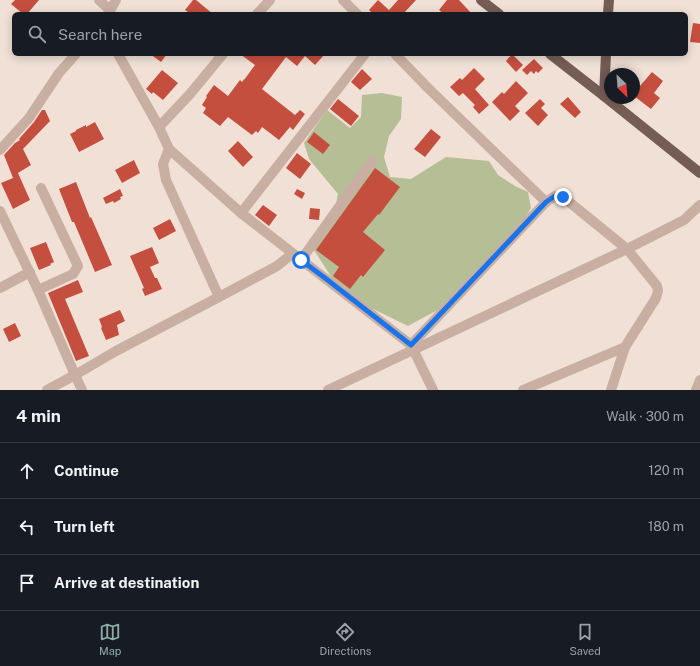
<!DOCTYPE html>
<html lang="en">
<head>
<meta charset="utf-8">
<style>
  :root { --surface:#171b24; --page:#20242c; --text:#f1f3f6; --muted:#9ea1a6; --line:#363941; --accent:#91abab }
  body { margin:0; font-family:"Public Sans",sans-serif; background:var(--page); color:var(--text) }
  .compass { position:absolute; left:604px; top:68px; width:36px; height:36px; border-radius:50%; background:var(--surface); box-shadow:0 2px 10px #0003; rotate:155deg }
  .stop { position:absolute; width:12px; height:12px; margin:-9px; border:3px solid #1a73e8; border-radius:50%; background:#fff }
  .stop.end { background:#1a73e8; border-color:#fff; box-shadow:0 1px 4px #0008 }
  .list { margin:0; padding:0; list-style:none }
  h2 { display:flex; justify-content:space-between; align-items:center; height:52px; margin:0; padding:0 16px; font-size:17px }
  h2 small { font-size:13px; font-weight:400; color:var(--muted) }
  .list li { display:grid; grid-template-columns:26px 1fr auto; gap:12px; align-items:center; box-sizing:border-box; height:56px; padding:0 16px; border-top:1px solid var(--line) }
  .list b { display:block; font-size:15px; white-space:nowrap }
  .list em { font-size:13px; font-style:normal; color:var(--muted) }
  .icon { flex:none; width:22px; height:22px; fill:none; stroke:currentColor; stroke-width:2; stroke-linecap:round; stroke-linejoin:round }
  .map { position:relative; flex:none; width:700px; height:390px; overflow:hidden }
  .search { position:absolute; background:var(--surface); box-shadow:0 2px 10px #0003; left:12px; right:12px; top:12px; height:44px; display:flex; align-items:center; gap:10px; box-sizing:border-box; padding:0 14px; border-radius:6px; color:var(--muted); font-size:15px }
  .sheet { height:220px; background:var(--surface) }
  nav { display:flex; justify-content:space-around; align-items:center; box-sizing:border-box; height:56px; border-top:1px solid var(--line); background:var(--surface); font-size:11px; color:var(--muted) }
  nav a { display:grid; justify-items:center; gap:2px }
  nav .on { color:var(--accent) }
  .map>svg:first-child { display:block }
</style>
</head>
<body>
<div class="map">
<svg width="700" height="390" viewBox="0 0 700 390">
  <rect width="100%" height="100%" fill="#f0e0d6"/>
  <!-- green -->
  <path fill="#b6be96" d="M382 93 402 97 401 119 389 136 384 157 390 177 411 179 446 157 489 161 498 175 515 186 528 192 531 208 518 230 445 306 408 326 369 307 332 278 312 247 334 214 338 194 309 159 304 143 327 110 350 128 361 117 362 95Z"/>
  <!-- building -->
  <g fill="#c54f3f">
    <path d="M15 0H39L27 14H23L11 4Z"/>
    <path d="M193 0H196L213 14H191L185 10Z"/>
    <path d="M378 0 389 10 398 0H416L403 14H373L369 10Z"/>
    <path d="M447 0H459L472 14H444L439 10Z"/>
    <path d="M693 23 700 24V43L690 42Z"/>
    <path d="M150 54H167L161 62Z"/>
    <path d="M240 54H325L315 65 305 56 297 66 286 57 262 89 295 115 300 110 305 114 293 130 290 127 279 140 262 127 258 133 256 131 252 135 228 117 220 126 203 113 206 108 202 105 207 97 206 96 214 85 228 96 240 80 242 82 244 79V80L255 65Z"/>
    <path d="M512 54 523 65 516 72 506 61Z"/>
    <path d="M534 59 543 68 538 73 536 71 534 74 531 71 527 75 522 70Z"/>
    <path d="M474 68 485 79 475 89 489 105 479 114 473 107 475 105 463 93 459 96 450 87 460 78 462 80Z"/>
    <path d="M362 69 372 79 360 90 351 82Z"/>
    <path d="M162 70 178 83 163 100 153 92 152 94 146 89Z"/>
    <path d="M652 72 663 81 654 93 660 98 651 109 634 96V93Z"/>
    <path d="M516 81 528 93 515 106 520 111 510 121 492 102 502 92 504 94Z"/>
    <path d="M568 97 581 112 575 118 560 104Z"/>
    <path d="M338 99 359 116 351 126 330 109Z"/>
    <path d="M540 99 545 104 541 108 548 115 538 126 525 113Z"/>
    <path d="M42 110H45L50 121 23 149 31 165 18 173 30 200 13 209 1 183 13 178 4 155 15 143 20 140 19 139 34 122Z"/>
    <path d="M95 122 104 139 79 152 70 134 76 131V130L86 125V127Z"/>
    <path d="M431 129 441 137 425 157 414 149Z"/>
    <path d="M314 132 330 145 323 154 307 142Z"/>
    <path d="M238 141 253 157 243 167 228 151Z"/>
    <path d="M297 153 311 164 300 179 286 168Z"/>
    <path d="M134 160 140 173 122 183 115 170Z"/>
    <path d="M375 168 400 187 379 215 378 214 363 232 385 250 363 277 361 275 350 289 333 276 339 267 316 250Z"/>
    <path d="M76 182 90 218 91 217 112 265 95 272 74 222H72L59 189Z"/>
    <path d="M120 189 123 196 120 197 121 199 114 203 113 201 106 204 103 198Z"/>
    <path d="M297 189 305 193 302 199 294 194Z"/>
    <path d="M263 205 277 215 269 226 255 215Z"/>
    <path d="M310 208 320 209 319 220 309 219Z"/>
    <path d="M170 219 176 231 159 240 153 228Z"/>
    <path d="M46 242 54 262 50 264 51 265 39 270 30 248Z"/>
    <path d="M152 247 159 263 150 267 155 278H157L162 289 145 296 142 289 144 288 130 256Z"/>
    <path d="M78 280 83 292 65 299 89 356 76 361 48 293Z"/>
    <path d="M120 310 125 321 117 325 119 335 106 340 101 328 102 327 99 319Z"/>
    <path d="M15 323 21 336 9 342 3 329Z"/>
  </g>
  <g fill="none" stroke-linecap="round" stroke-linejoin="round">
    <!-- minor -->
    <g stroke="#c8afa2" stroke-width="10">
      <path d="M99 0 110 10"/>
      <path d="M343 0 357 14"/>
      <path d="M108 14 116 0"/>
      <path d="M257 14 270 0"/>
      <path d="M118 54 159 127"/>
      <path d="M223 54 190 94 159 127 169 149 241 213 411 345 433 390"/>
      <path d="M395 54 429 89 546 202"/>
      <path d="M169 149 163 164 166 180 219 297"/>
      <path d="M0 150 29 118 59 73 76 54"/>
      <path d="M0 211 38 290 75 375 82 390"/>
      <path d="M241 213 365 54"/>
      <path d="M301 260 372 161"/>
      <path d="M0 288 30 272"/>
      <path d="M38 290 73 274 78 266 41 188"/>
      <path d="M411 345 546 202 555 196 563 197 627 249 657 286 658 291 656 298 625 347 611 390"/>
      <path d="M47 390 75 375 116 351 219 297 277 266 292 254"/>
      <path d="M328 390 627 249 684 220 700 205"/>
      <path d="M523 390 625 347"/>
      <path d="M696 390 700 380"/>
    </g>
    <!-- major -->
    <g stroke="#755c55" stroke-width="10">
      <path d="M481 0 499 14"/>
      <path d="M608 14 609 0"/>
      <path d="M550 54 604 96 700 173"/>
      <path d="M604 96 606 54"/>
    </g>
  </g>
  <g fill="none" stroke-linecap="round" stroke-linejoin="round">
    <!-- route -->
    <path stroke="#1a73e8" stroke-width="5" d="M301 260 325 278 411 345 546 202 555 196 563 197"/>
  </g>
</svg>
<svg class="compass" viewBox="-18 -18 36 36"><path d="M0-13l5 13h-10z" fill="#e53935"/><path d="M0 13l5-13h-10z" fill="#9ea1a6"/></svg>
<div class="stop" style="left:301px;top:260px"></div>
<div class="stop end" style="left:563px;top:197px"></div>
<div class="search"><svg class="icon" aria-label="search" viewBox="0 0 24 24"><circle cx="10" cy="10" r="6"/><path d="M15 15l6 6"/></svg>Search here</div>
</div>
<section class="sheet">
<h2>4 min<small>Walk · 300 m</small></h2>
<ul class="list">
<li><svg class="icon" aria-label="ahead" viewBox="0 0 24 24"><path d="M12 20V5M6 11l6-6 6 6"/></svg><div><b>Continue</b></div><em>120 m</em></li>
<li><svg class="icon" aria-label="left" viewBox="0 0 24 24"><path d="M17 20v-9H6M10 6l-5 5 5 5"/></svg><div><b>Turn left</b></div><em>180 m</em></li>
<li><svg class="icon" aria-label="arrive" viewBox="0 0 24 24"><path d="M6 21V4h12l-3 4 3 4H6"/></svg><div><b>Arrive at destination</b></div></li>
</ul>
</section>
<nav>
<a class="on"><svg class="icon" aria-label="map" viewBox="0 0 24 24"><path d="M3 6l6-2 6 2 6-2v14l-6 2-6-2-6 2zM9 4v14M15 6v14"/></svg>Map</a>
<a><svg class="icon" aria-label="directions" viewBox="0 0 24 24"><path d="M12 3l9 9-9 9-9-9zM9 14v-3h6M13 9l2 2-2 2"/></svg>Directions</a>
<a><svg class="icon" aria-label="saved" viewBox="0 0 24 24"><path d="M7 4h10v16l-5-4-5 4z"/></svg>Saved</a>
</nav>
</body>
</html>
